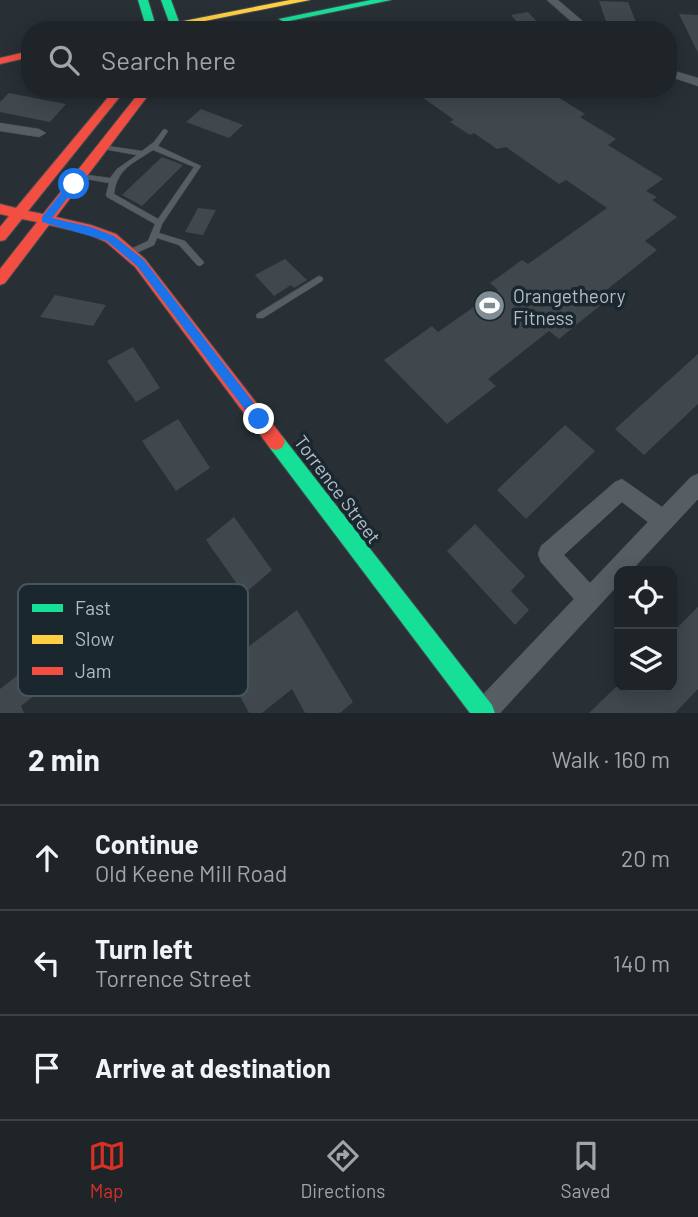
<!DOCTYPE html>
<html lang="en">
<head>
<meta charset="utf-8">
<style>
  :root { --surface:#1e2428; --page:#2b3034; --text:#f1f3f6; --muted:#a1a4a8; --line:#3c4145; --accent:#d93025 }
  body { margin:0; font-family:Barlow,sans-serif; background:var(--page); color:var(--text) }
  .controls { position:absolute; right:21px; bottom:21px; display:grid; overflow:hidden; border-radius:14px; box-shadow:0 4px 18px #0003 }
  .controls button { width:63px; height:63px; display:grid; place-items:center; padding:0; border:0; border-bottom:2px solid var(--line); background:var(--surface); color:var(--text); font:35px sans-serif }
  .stop { position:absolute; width:21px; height:21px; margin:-16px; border:5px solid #1a73e8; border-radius:50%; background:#fff }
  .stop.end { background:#1a73e8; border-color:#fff; box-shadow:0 2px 7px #0008 }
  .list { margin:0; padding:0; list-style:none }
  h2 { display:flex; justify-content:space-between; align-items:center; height:91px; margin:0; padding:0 28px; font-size:30px }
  h2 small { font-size:23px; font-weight:400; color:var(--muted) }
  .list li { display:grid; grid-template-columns:46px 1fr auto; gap:21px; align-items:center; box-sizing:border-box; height:105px; padding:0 28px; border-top:2px solid var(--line) }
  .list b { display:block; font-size:26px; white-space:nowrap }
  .list p { margin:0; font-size:23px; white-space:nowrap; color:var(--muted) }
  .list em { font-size:23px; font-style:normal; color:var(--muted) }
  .icon { flex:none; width:38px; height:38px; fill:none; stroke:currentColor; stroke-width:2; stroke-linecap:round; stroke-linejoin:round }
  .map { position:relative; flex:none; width:698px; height:713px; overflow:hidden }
  .search { position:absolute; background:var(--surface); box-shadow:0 4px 18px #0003; left:21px; right:21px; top:21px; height:77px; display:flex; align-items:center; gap:18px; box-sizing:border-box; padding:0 24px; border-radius:28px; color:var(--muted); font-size:26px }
  .sheet { height:406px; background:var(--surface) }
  nav { display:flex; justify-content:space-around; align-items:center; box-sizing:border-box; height:98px; border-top:2px solid var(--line); background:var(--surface); font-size:19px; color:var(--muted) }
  nav a { display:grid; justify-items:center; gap:4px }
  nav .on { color:var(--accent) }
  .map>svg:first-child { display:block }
</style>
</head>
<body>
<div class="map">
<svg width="698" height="713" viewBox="0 0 698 713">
  <rect width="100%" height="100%" fill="#283035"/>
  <!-- building -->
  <g fill="#41484d">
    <path d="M599 1 628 2 639 30H609Z"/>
    <path d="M528 12 545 30H524L511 15Z"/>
    <path d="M679 14 698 15V53Z"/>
    <path d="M411 89H545L585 114 580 117 616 139 608 145 663 179 646 191 657 197 652 200 677 217 645 241 657 250 595 299 602 304 559 339 549 331 488 379 496 386 447 424 384 360 432 326 438 332 498 290 490 283 522 260 528 264 607 208 566 180 559 184 506 147 497 149 474 133 470 135 450 122 454 120Z"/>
    <path d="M9 93 66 104 50 122 0 112V102Z"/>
    <path d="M201 109 243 125 229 138 186 122Z"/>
    <path d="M162 157 183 165 142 206 122 195Z"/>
    <path d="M198 208 216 210 203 235 185 232Z"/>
    <path d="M285 259 307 280 294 288 291 285 274 296 255 275Z"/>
    <path d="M55 295 106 305 93 326 40 317Z"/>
    <path d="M133 347 160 388 136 402 107 361Z"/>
    <path d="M698 354V404L644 455 615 429Z"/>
    <path d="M178 419 210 468 176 491 142 441Z"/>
    <path d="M565 425 595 451 526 519 497 490Z"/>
    <path d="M234 517 272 570 244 594 206 540Z"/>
    <path d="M475 524 525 576 511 591 529 610 515 625 447 551Z"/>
    <path d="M698 607V689L675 713H589L616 687H672V633Z"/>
    <path d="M297 610 353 702 340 713H305L292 689 262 713H249L224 665Z"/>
    <path d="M40 658 51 682 21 706 24 713H0V689Z"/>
  </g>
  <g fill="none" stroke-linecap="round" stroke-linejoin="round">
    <defs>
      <g id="lane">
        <path d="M165 129 168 131 158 146 201 166 162 224 159 233 185 241 203 261 204 263 200 266 197 265 179 245 157 238 154 245 132 255H126L125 253 126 251 148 241 155 224 107 197 106 195 109 183 80 178 77 176 80 174 110 178 117 169 137 155 103 149H101V145L142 151 154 142 163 130ZM153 150 194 167 158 219 114 194C117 168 134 163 153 150Z"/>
        <path d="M319 276 322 277 323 279 322 281 263 318H257L256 316 257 314Z"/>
      </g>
      <g id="street">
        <path d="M547 0H558L593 30H581Z"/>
        <path d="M668 69 698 78V86L668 76Z"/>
        <path d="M0 123 39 129 46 133 39 137 0 131Z"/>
        <path d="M698 474V499L631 571H619V584L500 713H472L475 703 574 599 541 562 538 554 541 546 615 482 622 479 662 507 691 477ZM622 502 648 522 590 583 564 555Z"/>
      </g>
      <g id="fast">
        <path d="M138 0H148L157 30H147Z"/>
        <path d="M161 0H171L182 30H172Z"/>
        <path d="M371 0H391L284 22 279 19Z"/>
        <path d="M276 434 282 436 492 705 495 713H470L270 448 267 442 270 436Z"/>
      </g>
      <path id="slow" d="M290 0H310L160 30H138Z"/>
      <g id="jam">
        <path d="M30 51V57L0 64V58Z"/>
        <path d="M115 89H126L28 211 43 214 142 89H153L56 217 91 225 116 234 145 259 282 436 285 442 282 448 276 450 270 448 135 267 106 242 88 234 49 225 5 283 0 285V269L37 222 22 219 5 240 0 241V227L9 216 0 214V204L16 208Z"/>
      </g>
    </defs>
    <!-- lane casing -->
    <use href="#lane" stroke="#464c50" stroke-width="1"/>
    <!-- street casing -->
    <use href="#street" stroke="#464c50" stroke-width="1"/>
    <!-- fast casing -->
    <use href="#fast" stroke="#464c50" stroke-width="2"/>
    <!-- slow casing -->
    <use href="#slow" stroke="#464c50" stroke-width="2"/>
    <!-- jam casing -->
    <use href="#jam" stroke="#464c50" stroke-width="2"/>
    <!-- lane -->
    <use href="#lane" fill="#575e63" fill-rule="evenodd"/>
    <!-- street -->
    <use href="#street" fill="#575e63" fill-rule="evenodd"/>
    <!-- fast -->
    <use href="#fast" fill="#16e098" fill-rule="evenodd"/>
    <!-- slow -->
    <use href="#slow" fill="#ffcf43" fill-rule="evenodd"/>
    <!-- jam -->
    <use href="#jam" fill="#f24e42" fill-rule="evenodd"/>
  </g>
  <!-- route -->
  <path fill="#1a73e8" d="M70 182 78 184 52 218 91 227 114 236 144 260 263 415V423H255L137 266 107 241 42 222V217Z"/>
  <!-- icons -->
  <defs>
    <symbol id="stadium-disc" viewBox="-11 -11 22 22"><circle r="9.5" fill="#808c94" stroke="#1b272f"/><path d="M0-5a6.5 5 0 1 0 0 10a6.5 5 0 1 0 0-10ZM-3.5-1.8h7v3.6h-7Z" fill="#fff"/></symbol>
  </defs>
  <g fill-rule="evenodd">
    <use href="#stadium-disc" x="472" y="288" width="35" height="35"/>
  </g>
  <g text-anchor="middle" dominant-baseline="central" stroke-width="7" stroke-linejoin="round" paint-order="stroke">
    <!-- poi labels -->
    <g font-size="19" fill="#b0bdc7" stroke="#1b272f" text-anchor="start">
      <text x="513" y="295">Orangetheory<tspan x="513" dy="22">Fitness</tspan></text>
    </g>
    <!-- street labels -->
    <g font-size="19" fill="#b0bdc7" stroke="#1b272f">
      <text transform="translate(338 489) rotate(53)">Torrence Street</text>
    </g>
  </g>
  <!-- legend -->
  <rect x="18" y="584" width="230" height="112" rx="10" fill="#1b272f" stroke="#48545d" stroke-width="2"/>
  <rect x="32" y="604" width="31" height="8" fill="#16e098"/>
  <rect x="32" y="635" width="31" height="9" fill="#ffcf43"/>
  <rect x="32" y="667" width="31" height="8" fill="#f24e42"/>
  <g font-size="19" fill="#b0bdc7">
    <text x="75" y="615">Fast</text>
    <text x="75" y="646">Slow</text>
    <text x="75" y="678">Jam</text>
  </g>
</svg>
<div class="controls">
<button><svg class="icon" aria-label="locate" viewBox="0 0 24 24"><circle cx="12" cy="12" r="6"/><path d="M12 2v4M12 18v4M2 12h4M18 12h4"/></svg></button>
<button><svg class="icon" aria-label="layers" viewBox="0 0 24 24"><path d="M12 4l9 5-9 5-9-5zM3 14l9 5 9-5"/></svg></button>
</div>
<div class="stop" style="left:74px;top:184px"></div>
<div class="stop end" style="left:259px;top:419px"></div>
<div class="search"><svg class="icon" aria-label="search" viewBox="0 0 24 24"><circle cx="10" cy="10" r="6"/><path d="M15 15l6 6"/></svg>Search here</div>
</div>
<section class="sheet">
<h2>2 min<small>Walk · 160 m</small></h2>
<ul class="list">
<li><svg class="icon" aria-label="ahead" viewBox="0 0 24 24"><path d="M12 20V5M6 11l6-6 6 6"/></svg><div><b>Continue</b><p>Old Keene Mill Road</p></div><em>20 m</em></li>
<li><svg class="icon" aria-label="left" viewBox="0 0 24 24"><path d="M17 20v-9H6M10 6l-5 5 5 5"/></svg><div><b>Turn left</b><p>Torrence Street</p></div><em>140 m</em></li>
<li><svg class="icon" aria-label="arrive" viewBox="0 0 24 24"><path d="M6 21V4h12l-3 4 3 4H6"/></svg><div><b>Arrive at destination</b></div></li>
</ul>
</section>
<nav>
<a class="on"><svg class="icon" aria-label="map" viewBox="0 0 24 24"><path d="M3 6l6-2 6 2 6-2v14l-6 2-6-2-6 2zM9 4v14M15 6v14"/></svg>Map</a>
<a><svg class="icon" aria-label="directions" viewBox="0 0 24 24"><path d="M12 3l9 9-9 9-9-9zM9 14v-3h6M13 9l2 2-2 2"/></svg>Directions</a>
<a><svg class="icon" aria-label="saved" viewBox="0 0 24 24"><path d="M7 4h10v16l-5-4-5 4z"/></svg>Saved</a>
</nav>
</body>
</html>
